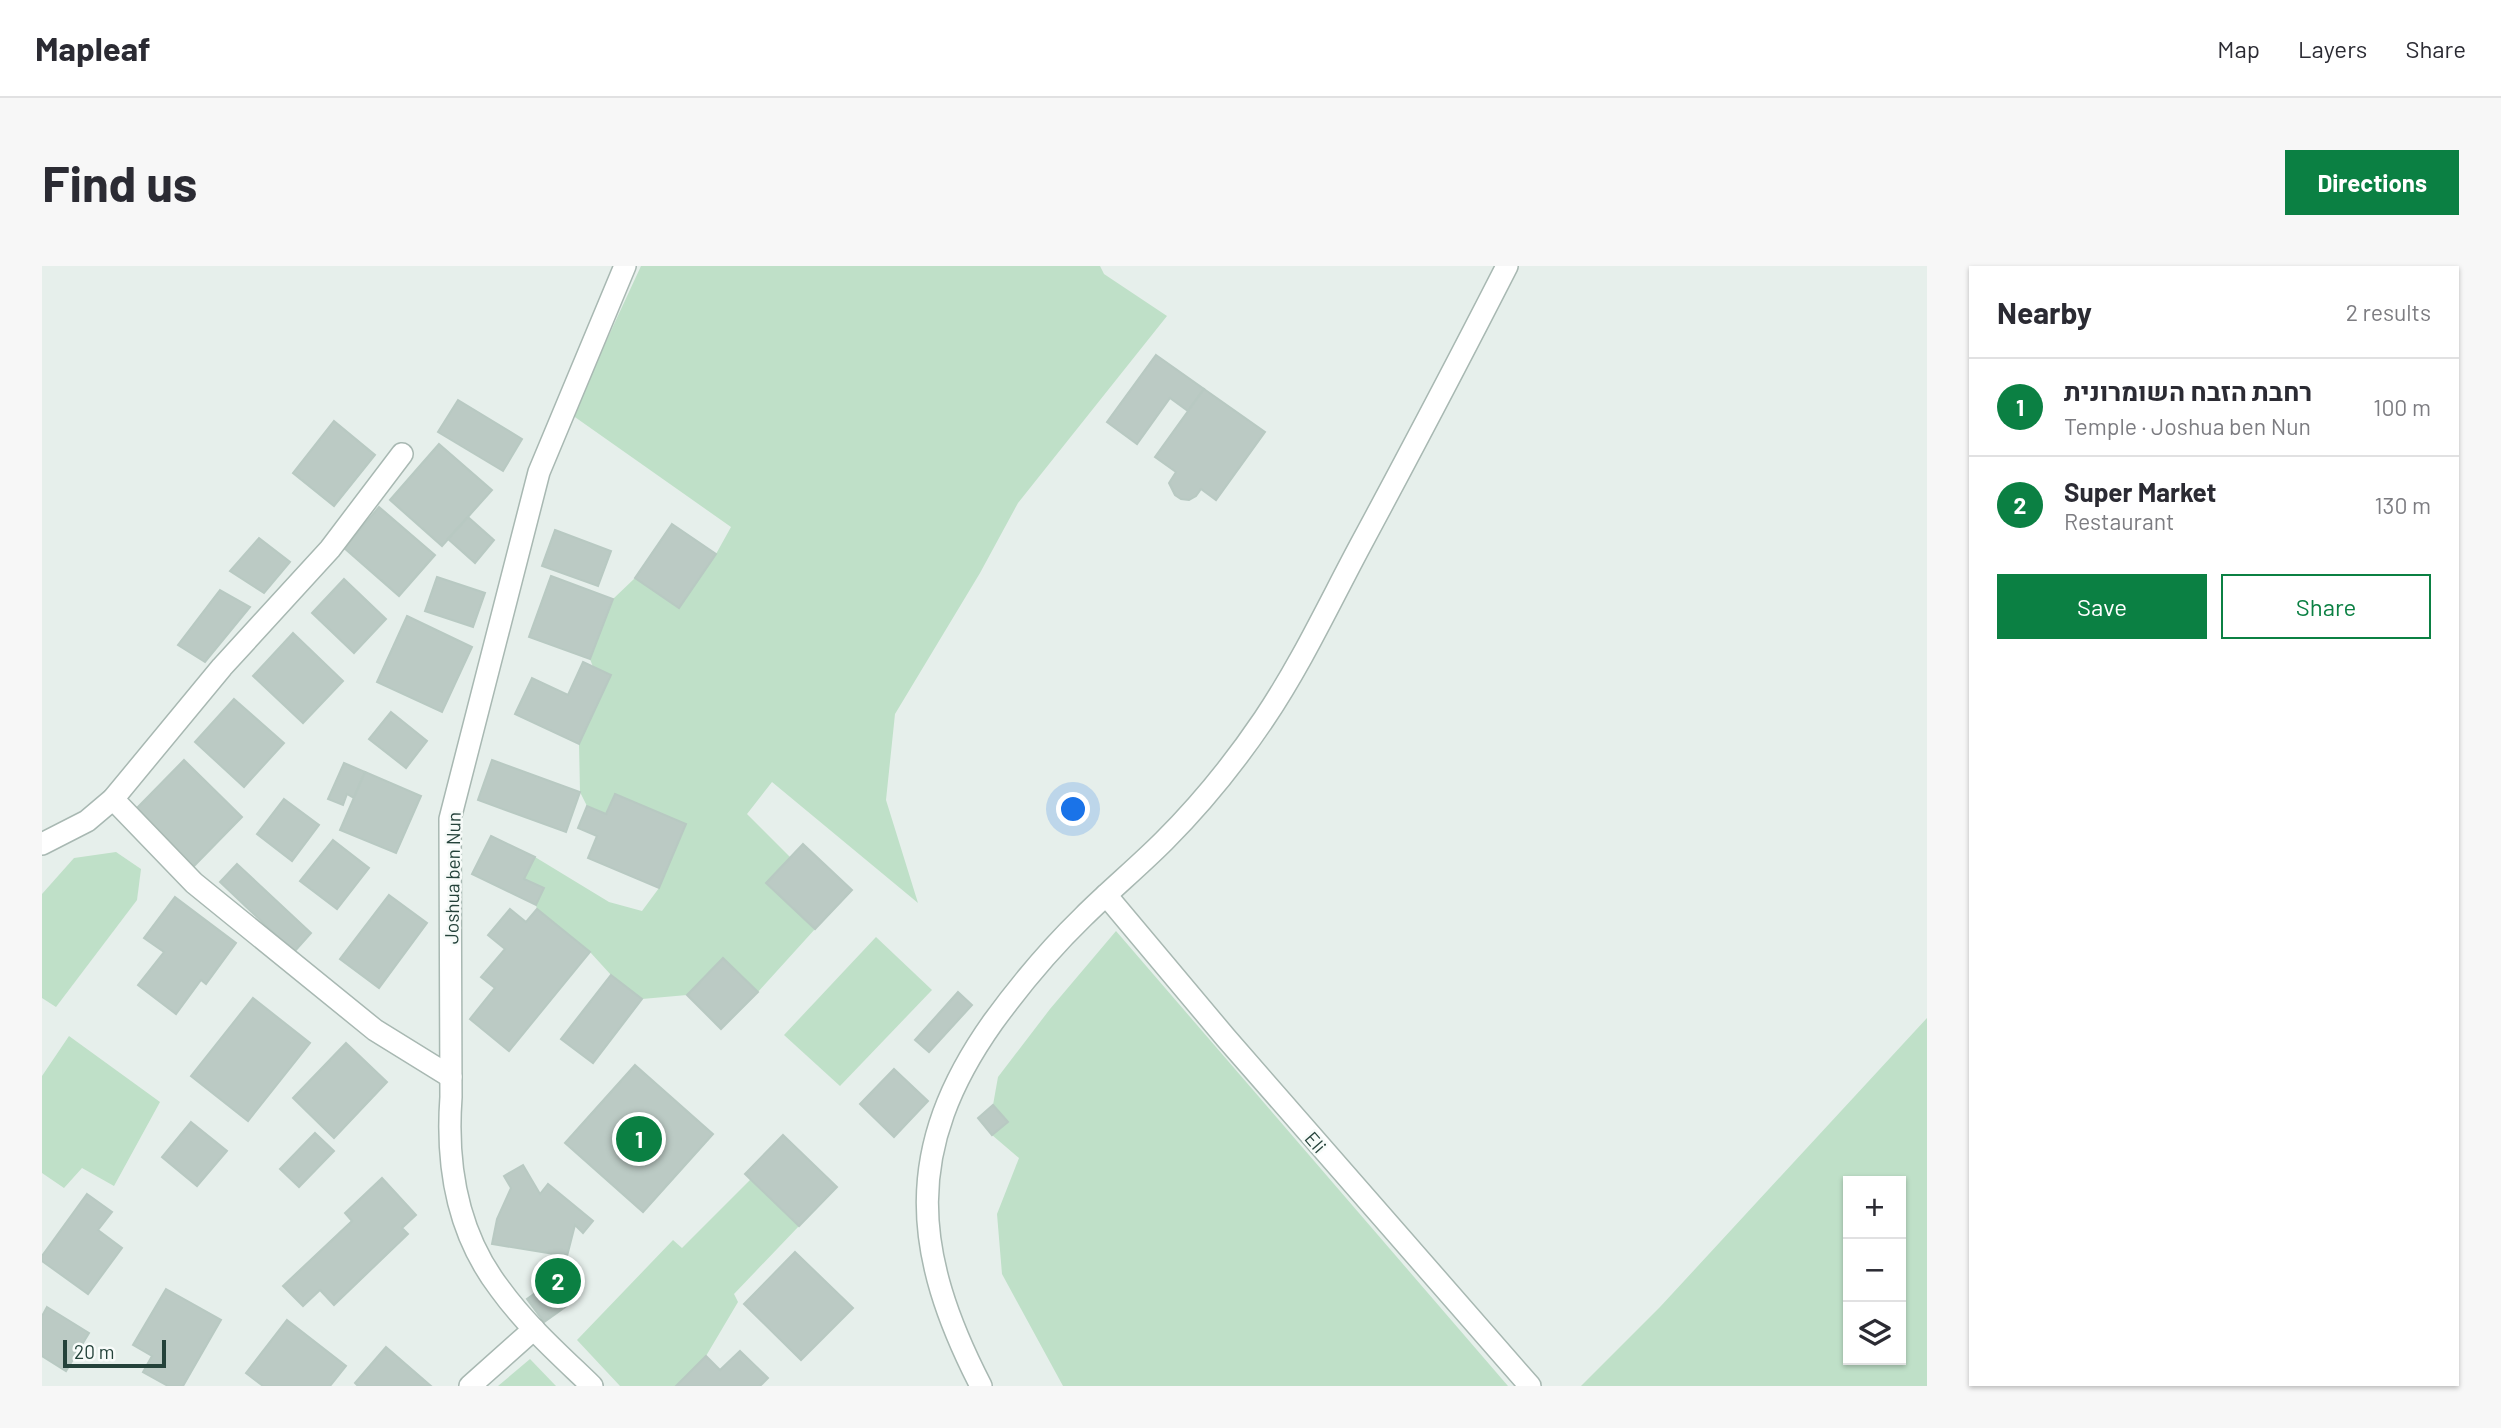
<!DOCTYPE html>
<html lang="en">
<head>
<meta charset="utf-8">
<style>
  :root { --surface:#fff; --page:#f7f7f7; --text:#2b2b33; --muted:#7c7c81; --line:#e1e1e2; --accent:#0b8043 }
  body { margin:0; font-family:Barlow,Heebo,sans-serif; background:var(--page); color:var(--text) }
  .controls { position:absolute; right:21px; bottom:21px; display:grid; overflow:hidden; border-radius:0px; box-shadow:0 2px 5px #0004 }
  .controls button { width:63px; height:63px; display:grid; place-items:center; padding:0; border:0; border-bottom:2px solid var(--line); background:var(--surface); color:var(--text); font:35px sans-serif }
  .scale { position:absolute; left:21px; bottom:18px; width:103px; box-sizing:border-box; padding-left:7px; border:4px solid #24423a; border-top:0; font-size:19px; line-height:24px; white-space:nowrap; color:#24423a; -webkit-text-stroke:5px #f7fbf9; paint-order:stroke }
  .you { position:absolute; left:1032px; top:544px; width:24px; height:24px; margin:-18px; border:5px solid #fff; border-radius:50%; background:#1a73e8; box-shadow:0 0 0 10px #1a73e833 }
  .badge { display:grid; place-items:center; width:46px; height:46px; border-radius:50%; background:var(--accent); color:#fff; font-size:23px; font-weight:700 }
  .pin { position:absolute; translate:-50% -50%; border:4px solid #fff; box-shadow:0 2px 7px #0006 }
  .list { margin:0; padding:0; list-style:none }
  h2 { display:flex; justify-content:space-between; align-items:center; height:91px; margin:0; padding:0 28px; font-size:30px }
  h2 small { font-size:23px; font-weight:400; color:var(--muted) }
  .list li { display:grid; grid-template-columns:46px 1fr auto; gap:21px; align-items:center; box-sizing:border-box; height:98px; padding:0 28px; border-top:2px solid var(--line) }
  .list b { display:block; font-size:26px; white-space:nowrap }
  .list p { margin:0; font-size:23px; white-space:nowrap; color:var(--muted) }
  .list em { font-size:23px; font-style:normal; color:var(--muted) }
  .actions { display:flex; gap:14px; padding:21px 28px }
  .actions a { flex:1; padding:16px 0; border:2px solid var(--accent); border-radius:0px; text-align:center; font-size:24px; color:var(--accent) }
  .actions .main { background:var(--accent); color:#fff }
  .icon { flex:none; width:38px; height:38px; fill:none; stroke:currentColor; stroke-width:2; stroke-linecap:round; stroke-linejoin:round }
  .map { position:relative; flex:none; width:1885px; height:1120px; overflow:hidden; border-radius:0px }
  header { display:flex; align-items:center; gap:42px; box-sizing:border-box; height:98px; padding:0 35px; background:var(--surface); border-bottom:2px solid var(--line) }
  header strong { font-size:33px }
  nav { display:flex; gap:38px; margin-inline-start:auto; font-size:24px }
  .intro { display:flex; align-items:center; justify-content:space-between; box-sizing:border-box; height:168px; padding:0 42px }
  h1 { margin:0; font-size:49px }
  .button { padding:18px 32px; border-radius:0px; background:var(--accent); color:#fff; font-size:24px; font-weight:700 }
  main { display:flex; gap:42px; padding:0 42px }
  aside { flex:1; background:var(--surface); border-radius:0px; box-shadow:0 2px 5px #0004 }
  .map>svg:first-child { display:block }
</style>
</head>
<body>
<header>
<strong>Mapleaf</strong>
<nav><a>Map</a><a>Layers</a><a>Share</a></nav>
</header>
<div class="intro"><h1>Find us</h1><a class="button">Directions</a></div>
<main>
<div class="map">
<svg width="1885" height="1120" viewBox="0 0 1885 1120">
  <rect width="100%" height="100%" fill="#e6efeb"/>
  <!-- green -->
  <g fill="#bfe0c8" fill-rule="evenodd">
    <path d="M599 0H1058L1062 8 1125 50 976 237 938 307 853 448 844 534 876 637 730 516 705 548 748 591 724 617 773 663 716 726 681 692 645 729 600 733 569 709 548 686 495 643 494 639 502 622 482 613 493 591 567 636 600 645 617 622 643 558 573 528 564 548 545 540 538 526 537 478 569 409 551 401 548 393 571 333 593 312 637 342 674 288 689 261 530 149Z"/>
    <path d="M74 586 99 603 95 634 14 741 0 732V628L32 592Z"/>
    <path d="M1074 665 1466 1120H1021L960 1008 955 948 977 892 950 869 965 856 951 839 956 811 1008 743Z"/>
    <path d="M834 671 890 724 798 820 742 769Z"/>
    <path d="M1885 752V1120H1539L1618 1041ZM1806 915H1859V1094H1806Z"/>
    <path d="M27 770 118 836 72 920 40 902 22 922 0 907V810Z"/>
    <path d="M709 913 757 960 692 1028 696 1036 664 1090 634 1120H578L535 1074 631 974 640 982Z"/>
    <path d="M488 1093 514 1120H456Z"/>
  </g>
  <!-- building -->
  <g fill="#bbcac4" stroke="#b8c9c2" stroke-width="2">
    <path d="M1114 89 1162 123 1146 145 1128 132 1095 178 1065 156Z"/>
    <path d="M1162 123 1223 166 1174 234 1159 223 1154 230 1147 234 1139 233 1133 229 1127 217 1134 206 1113 191Z"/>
    <path d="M416 134 480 173 461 205 396 166Z"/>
    <path d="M292 155 333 189 292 240 251 207Z"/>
    <path d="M397 178 450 224 400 280 348 234Z"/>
    <path d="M337 241 393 289 357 330 302 282Z"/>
    <path d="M426 251 452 274 433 297 406 273Z"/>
    <path d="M630 258 674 288 637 342 593 312Z"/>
    <path d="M513 264 569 285 556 320 500 300Z"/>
    <path d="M217 272 248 296 222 327 188 305Z"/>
    <path d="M509 310 571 333 548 393 487 371Z"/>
    <path d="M395 311 443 327 431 361 383 345Z"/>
    <path d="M302 313 344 353 312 387 270 347Z"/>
    <path d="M178 324 208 341 163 396 136 379Z"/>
    <path d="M365 350 430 381 400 446 335 416Z"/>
    <path d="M251 367 301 415 261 457 211 410Z"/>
    <path d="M541 396 569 409 537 478 473 448 490 412 526 429Z"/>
    <path d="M192 433 242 477 202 521 153 476Z"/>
    <path d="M349 446 385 475 364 502 327 473Z"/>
    <path d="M142 494 200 551 151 601 92 545Z"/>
    <path d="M450 494 538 526 524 566 436 534Z"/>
    <path d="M302 497 323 506 312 532 305 528 301 539 286 533Z"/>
    <path d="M323 506 379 530 354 587 298 564Z"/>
    <path d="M573 528 644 558 617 622 546 592 555 570 536 562 545 540 564 548Z"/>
    <path d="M242 533 277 559 250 595 215 568Z"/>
    <path d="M449 570 493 591 482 613 502 622 494 639 430 608Z"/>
    <path d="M291 574 327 602 295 643 258 615Z"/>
    <path d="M761 578 810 624 773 663 724 617Z"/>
    <path d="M195 598 269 667 252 686 178 616Z"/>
    <path d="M347 629 385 657 337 722 298 693Z"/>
    <path d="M133 631 194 677 164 718 159 714 134 748 96 719 122 686 102 672Z"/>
    <path d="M468 643 484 656 495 643 548 686 467 785 428 753 453 722 439 711 463 683 446 669Z"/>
    <path d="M681 692 716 726 679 763 645 729Z"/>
    <path d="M569 709 600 733 551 797 519 773Z"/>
    <path d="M916 726 930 739 887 786 873 774Z"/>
    <path d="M211 732 268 777 206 855 149 810Z"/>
    <path d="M304 777 345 816 292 872 251 832Z"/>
    <path d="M593 799 671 868 601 946 523 877Z"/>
    <path d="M852 803 886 835 852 871 818 838Z"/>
    <path d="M951 839 966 856 950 869 936 852Z"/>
    <path d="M149 856 185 885 155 920 120 891Z"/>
    <path d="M273 867 292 885 257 921 238 903Z"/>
    <path d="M741 869 795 921 757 960 703 908Z"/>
    <path d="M481 899 498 928 506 918 551 955 541 967 533 959 525 990 450 978 455 953 469 922 462 910Z"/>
    <path d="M340 912 374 949 360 962 366 968 292 1039 278 1024 261 1040 241 1020 310 955 303 947Z"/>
    <path d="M45 928 70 946 56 964 80 982 46 1028 0 995V990Z"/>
    <path d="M753 986 811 1042 759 1094 702 1038Z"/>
    <path d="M517 1010 533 1034 502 1056 485 1033Z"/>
    <path d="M124 1023 179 1054 141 1120H126L101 1106 110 1090 91 1079Z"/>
    <path d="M5 1041 47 1067 24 1105 0 1090V1050Z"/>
    <path d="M245 1054 304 1100 288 1120H221L204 1107Z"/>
    <path d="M344 1081 389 1120H316L313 1117Z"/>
    <path d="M698 1085 726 1112 718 1120H634L664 1090 678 1104Z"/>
  </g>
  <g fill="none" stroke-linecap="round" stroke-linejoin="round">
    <defs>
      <g id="minor">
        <path d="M71 533 152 617 333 764 409 811"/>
        <path d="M0 578 45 555 71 533 180 401 288 283 360 188"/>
        <path d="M1064 629 1184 772 1488 1120"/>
        <path d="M428 1120 492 1063"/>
        <path d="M550 1120C518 1089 484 1059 458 1023 415 967 404 899 409 831L408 553 497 206 583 0"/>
      </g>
      <path id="tertiary" d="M939 1120C870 986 861 883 951 756 978 719 1008 683 1041 651 1067 625 1096 601 1122 575 1160 537 1193 496 1222 453 1259 398 1287 338 1318 280 1368 187 1417 94 1465 0"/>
    </defs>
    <!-- minor casing -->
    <use href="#minor" stroke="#a8b8b2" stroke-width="24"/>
    <!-- tertiary casing -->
    <use href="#tertiary" stroke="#a8b8b2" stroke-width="24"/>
    <!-- minor -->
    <use href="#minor" stroke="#fff" stroke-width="21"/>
    <!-- tertiary -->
    <use href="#tertiary" stroke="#fff" stroke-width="21"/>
  </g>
  <g text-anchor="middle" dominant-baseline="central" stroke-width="5" stroke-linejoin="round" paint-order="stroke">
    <!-- street labels -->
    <g font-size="19" fill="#24423a" stroke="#f7fbf9">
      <text transform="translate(410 612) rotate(-89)">Joshua ben Nun</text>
      <text transform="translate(1274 876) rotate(49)">Eli</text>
    </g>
  </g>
</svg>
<div class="controls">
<button>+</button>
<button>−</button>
<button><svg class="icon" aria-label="layers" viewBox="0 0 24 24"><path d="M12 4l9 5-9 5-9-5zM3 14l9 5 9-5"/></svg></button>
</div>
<div class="scale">20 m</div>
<div class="you"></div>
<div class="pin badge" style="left:597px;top:873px">1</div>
<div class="pin badge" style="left:516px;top:1015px">2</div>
</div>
<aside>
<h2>Nearby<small>2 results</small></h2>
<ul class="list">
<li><span class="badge">1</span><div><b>רחבת הזבח השומרונית</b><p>Temple · Joshua ben Nun</p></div><em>100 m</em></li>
<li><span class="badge">2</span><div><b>Super Market</b><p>Restaurant</p></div><em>130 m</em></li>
</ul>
<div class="actions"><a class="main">Save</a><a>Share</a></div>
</aside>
</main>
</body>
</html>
